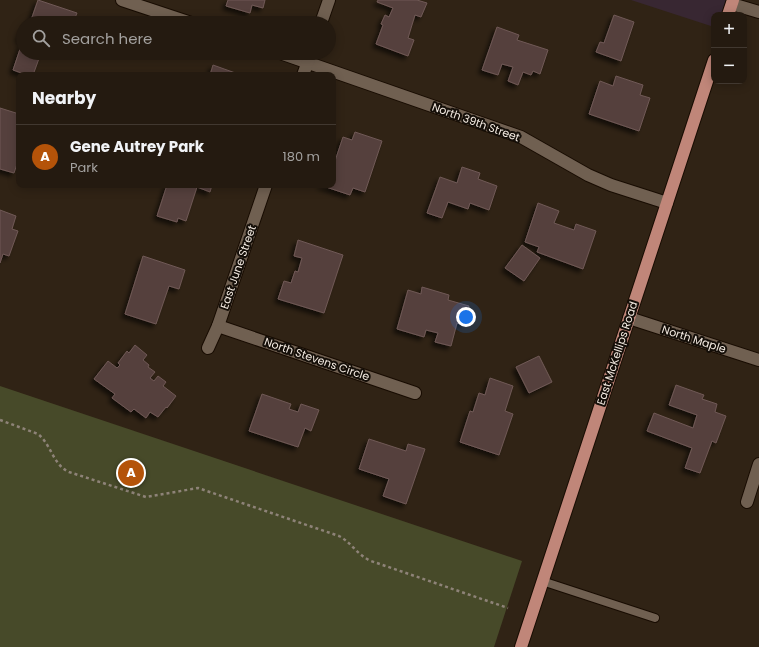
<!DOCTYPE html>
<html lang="en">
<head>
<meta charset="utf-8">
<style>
  :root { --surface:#241a10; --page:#2c2319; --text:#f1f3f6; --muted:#a3a19f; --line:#413830; --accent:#b45309 }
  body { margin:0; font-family:Poppins,sans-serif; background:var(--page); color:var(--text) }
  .controls { position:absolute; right:12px; top:12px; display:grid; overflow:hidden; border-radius:8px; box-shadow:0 2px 10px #0003 }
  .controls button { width:36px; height:36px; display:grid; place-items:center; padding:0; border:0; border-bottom:1px solid var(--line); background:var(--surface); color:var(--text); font:20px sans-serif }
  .you { position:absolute; left:466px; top:317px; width:14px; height:14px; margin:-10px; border:3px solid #fff; border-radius:50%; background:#1a73e8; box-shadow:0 0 0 6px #1a73e833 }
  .badge { display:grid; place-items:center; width:26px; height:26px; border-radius:50%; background:var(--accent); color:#fff; font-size:13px; font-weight:700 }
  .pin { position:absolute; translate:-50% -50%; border:2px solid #fff; box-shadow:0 1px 4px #0006 }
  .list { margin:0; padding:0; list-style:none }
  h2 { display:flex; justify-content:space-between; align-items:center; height:52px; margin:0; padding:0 16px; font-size:17px }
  h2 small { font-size:13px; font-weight:400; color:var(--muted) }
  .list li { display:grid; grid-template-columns:26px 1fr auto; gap:12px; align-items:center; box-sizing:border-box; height:64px; padding:0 16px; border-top:1px solid var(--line) }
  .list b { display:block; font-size:15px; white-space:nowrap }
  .list p { margin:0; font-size:13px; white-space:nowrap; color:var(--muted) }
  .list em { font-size:13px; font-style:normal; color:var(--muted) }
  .icon { flex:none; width:22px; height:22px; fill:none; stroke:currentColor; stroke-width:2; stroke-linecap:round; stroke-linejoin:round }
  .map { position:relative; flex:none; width:759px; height:647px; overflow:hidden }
  .search { position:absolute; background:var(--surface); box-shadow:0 2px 10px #0003; left:16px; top:16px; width:320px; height:44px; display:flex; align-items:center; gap:10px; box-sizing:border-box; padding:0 14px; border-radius:22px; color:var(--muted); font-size:15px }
  .panel { position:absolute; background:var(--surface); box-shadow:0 2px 10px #0003; left:16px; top:72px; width:320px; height:116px; border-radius:8px }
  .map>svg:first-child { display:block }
</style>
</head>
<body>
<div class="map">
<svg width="759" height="647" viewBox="0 0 759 647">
  <defs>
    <filter id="shadow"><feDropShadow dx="-3.5" dy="3.5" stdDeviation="2" flood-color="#0009"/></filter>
  </defs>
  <rect width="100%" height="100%" fill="#302315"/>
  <!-- commercial -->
  <path fill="#382732" d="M631 0H733L728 15H714V27Z"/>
  <!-- green -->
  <path fill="#474a29" d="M0 386 522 561 494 647H0Z"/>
  <!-- building -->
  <g fill="#55403d" stroke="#705956" filter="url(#shadow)">
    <path d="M38 0 77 13 73 23H30Z"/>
    <path d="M228 0H265L263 8 252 5 250 13 226 6Z"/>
    <path d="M378 0H417L427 3 421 17 415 15 408 38 414 40 408 56 376 44 383 25 381 24 385 15 389 17 393 8 377 2Z"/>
    <path d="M614 15 634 22 621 61 596 52 600 42 604 43Z"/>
    <path d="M497 27 519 35 517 40 548 50 540 74 533 71 531 75 523 72 518 85 508 81 513 67 502 64 498 75 482 70Z"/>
    <path d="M23 28V53H41L33 75H27L13 70 23 40 19 39Z"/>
    <path d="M213 65 241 75H210Z"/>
    <path d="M616 76 643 85 640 95 650 98 639 131 589 114 600 81 613 86Z"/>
    <path d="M0 108 19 114V158L14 173 0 169Z"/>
    <path d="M355 132 382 141 365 192 353 188 350 195 320 185H333V167L343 137 352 140Z"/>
    <path d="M462 167 480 173 478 179 497 186 489 210 470 203 468 209 448 202 442 218 427 213 440 177 457 183Z"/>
    <path d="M167 185H212L210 192 197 187 186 221 178 218 177 222 157 216Z"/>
    <path d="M538 203 559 211 554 223 574 230 576 224 596 231 583 269 537 252 539 247 525 242Z"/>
    <path d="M0 210 16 216 12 229 18 231 9 256 3 254 0 263Z"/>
    <path d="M298 240 343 255 324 313 278 299 284 281 291 283 295 271 298 272 302 258 294 256Z"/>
    <path d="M522 245 540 258 524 281 505 268Z"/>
    <path d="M143 256 185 270 179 289 169 286 156 324 125 314Z"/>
    <path d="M422 287 449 295 448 300 469 306 463 325 457 323 451 346 435 342 438 333 426 330 424 337 397 329 408 290 421 294Z"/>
    <path d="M135 345 147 355 143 360 149 365 148 367 155 372 150 378 154 381 158 376 166 382 163 386 176 396 167 408 166 407 158 417 150 412 146 418 134 409 131 412 112 398 115 394 94 379 108 361 117 368 120 365 118 363 127 351 129 353Z"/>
    <path d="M539 356 552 382 529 393 516 367Z"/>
    <path d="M490 378 513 386 505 411 513 414 499 455 460 442 470 411 473 412 479 393 485 395Z"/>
    <path d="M676 385 704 395 702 399 717 404 715 412 726 416 716 443 712 441 700 473 685 468 692 448 647 431 654 413 693 428 697 415 669 405Z"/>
    <path d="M262 394 291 404 289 409 298 412 301 404 319 410 311 431 305 428 298 447 249 431Z"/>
    <path d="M369 439 406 451 408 444 425 449 406 504 383 496 389 479 359 469Z"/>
  </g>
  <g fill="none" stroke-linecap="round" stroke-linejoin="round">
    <defs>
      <path id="lane" d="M542 581 655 618"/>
      <g id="street">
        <path d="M122 0 191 23"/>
        <path d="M732 4 759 12"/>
        <path d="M321 23 329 0"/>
        <path d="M280 53 521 137 588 175 611 185 667 203"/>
        <path d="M303 75 311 53"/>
        <path d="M629 318 759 360"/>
        <path d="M218 326 415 393"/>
        <path d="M208 348 218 326 266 185"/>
        <path d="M747 502 759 464"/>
      </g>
      <g id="primary">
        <path d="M728 15 733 0"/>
        <path d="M521 647 714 60"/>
      </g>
    </defs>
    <!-- lane casing -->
    <use href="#lane" stroke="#180c02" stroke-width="10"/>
    <!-- street casing -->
    <use href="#street" stroke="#180c02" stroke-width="14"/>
    <!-- primary casing -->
    <use href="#primary" stroke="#180c02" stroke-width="14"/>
    <!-- path -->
    <path stroke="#8e8378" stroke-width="2.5" stroke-dasharray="3 3" stroke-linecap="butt" d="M0 420 38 434C51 444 53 465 69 472L146 497 198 488 339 536C351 542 357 555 371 561L508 608"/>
    <!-- lane -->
    <use href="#lane" stroke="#706051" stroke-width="8"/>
    <!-- street -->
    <use href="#street" stroke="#706051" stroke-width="12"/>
    <!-- primary -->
    <use href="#primary" stroke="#c08679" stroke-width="12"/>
  </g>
  <g text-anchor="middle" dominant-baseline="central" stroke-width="4" stroke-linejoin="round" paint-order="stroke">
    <!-- street labels -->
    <g font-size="11" fill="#f4ebe2" stroke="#140e08">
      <text transform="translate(476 122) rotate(20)">North 39th Street</text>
      <text transform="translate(238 267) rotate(-71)">East June Street</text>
      <text transform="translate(694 339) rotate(18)">North Maple</text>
      <text transform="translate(617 353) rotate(-72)">East McKellips Road</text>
      <text transform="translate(317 359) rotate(19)">North Stevens Circle</text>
    </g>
  </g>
</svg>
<div class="controls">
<button>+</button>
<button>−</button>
</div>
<div class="you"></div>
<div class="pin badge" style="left:131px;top:473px">A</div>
<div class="search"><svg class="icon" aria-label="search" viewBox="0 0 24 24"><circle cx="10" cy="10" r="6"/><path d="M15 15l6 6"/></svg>Search here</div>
<section class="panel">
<h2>Nearby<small></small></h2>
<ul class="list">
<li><span class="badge">A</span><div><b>Gene Autrey Park</b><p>Park</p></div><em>180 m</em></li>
</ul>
</section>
</div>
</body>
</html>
